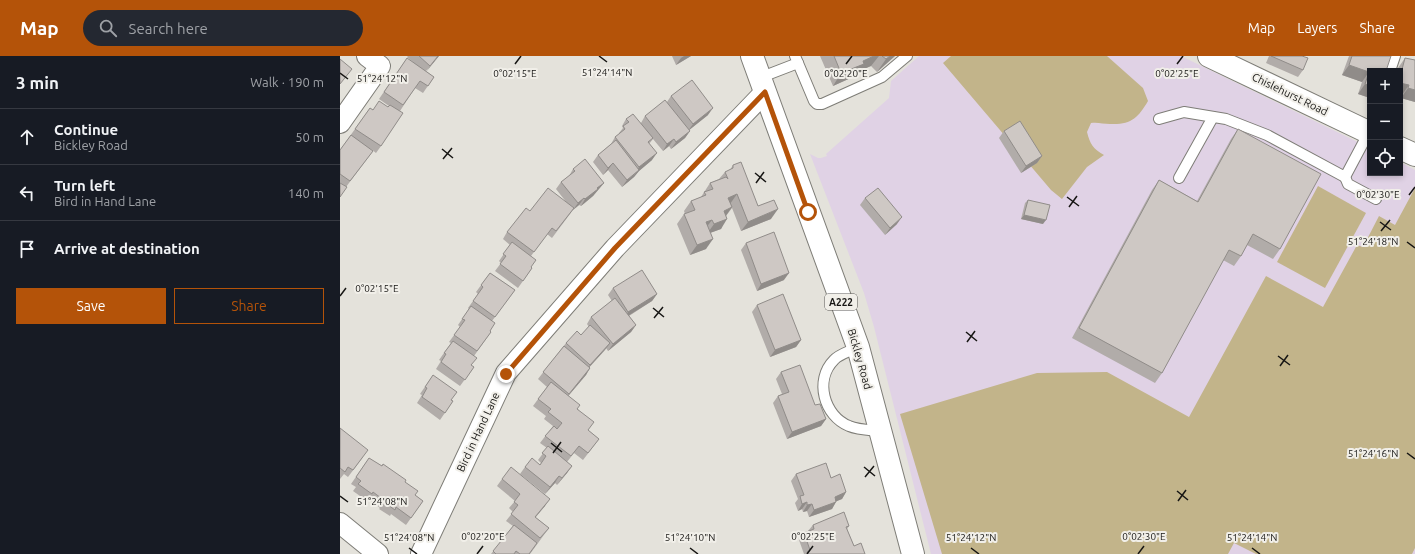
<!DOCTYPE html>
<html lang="en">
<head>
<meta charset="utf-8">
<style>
  :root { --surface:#171b24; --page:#242831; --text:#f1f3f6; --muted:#9ea1a6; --line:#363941; --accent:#b45309 }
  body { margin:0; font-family:Ubuntu,sans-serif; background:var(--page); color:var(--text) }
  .controls { position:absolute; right:12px; top:12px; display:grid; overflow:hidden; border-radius:0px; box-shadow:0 2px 6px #0003 }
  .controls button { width:36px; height:36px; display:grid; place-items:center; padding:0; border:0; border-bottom:1px solid var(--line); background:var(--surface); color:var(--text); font:20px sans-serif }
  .stop { position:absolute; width:12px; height:12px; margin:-9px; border:3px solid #b45309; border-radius:50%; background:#fff }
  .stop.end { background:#b45309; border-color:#fff; box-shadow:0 1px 4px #0008 }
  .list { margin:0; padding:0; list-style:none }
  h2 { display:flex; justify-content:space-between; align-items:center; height:52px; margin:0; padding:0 16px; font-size:17px }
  h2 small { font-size:13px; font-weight:400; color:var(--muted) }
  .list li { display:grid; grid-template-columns:26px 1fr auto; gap:12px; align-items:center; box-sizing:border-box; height:56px; padding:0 16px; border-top:1px solid var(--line) }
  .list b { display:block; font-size:15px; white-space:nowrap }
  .list p { margin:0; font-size:13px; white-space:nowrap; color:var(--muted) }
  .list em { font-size:13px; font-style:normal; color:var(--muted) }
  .actions { display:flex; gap:8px; padding:12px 16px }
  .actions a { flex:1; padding:9px 0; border:1px solid var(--accent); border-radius:0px; text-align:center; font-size:14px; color:var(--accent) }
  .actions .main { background:var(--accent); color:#fff }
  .icon { flex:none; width:22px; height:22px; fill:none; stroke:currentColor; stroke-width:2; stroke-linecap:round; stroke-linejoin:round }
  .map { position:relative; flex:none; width:1075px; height:498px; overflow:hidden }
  header { display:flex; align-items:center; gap:24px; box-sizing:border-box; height:56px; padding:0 20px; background:var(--accent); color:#fff }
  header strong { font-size:19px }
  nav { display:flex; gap:22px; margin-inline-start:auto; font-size:14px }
  .search { width:280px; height:36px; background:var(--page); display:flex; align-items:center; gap:10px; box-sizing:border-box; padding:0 14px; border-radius:22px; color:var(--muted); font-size:15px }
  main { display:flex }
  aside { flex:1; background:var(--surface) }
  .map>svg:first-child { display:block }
</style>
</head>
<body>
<header>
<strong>Map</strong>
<div class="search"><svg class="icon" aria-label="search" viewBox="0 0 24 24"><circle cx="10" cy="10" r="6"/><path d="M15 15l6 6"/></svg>Search here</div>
<nav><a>Map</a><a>Layers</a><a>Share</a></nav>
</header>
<main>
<aside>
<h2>3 min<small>Walk · 190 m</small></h2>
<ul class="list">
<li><svg class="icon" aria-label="ahead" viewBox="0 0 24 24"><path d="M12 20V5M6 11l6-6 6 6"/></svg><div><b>Continue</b><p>Bickley Road</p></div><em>50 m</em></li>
<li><svg class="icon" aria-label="left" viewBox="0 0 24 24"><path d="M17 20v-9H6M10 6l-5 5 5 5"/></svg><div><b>Turn left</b><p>Bird in Hand Lane</p></div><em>140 m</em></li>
<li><svg class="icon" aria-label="arrive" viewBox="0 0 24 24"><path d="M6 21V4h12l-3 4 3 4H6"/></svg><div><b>Arrive at destination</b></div></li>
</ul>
<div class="actions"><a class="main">Save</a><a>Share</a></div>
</aside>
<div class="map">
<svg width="1075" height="498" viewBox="0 0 1075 498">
  <rect width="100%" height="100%" fill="#e4e2db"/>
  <!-- education -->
  <path fill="#e0d2e5" d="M579 0H841L1030 92V117H1060V106L1075 114V498H591L534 271 524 237 470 98 478 102H481L487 100 486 98 549 42 551 25Z"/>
  <!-- green -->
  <g fill="#c2b48a">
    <path d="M611 0H767L803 32 808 45C798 62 791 69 770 68 763 68 758 66 751 67L747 76C750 88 753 93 764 99L747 111 722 143 711 134 603 7Z"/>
    <path d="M978 130 1026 157 985 232 937 206Z"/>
    <path d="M1075 132V492L1072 498H916L894 487 888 498H602L560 358 697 317 767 316 849 361 926 220 983 251 1017 189 1023 191 1039 160 1055 169Z"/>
  </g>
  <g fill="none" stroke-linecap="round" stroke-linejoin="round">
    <defs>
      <g id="lane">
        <path d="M458 7 474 45 477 48H482L542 21 567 0"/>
        <path d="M1050 15 1055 0"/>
        <path d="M419 22 458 7 455 0"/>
        <path d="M819 63 844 56 886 63 927 79 1005 121 1030 74"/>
        <path d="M1005 121 1008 128 1036 143"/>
        <path d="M839 122 873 61"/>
        <path d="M518 291C511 295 499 298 494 304 474 324 484 360 509 370 518 374 530 374 540 375"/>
      </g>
      <g id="street">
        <path d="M0 67 40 10 27 0"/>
        <path d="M0 467 38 498"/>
        <path d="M81 498 166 317 275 192 425 36"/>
      </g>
      <g id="secondary">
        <path d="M869 0 1030 77"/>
        <path d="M1060 92 1075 99"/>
      </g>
      <path id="primary" d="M412 0 518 291 573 498"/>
    </defs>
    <!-- lane casing -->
    <use href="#lane" stroke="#7e7d77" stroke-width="12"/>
    <!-- street casing -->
    <use href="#street" stroke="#7e7d77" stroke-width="22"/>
    <!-- secondary casing -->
    <use href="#secondary" stroke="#7e7d77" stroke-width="24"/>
    <!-- primary casing -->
    <use href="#primary" stroke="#7e7d77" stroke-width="24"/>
    <!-- lane -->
    <use href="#lane" stroke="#fff" stroke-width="10"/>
    <!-- street -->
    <use href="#street" stroke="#fff" stroke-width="20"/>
    <!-- secondary -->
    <use href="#secondary" stroke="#fff" stroke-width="22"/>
    <!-- primary -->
    <use href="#primary" stroke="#fff" stroke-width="22"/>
  </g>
  <!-- wall -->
  <g fill="#b1aca9">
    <path d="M68 0H99L86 15 94 21 83 37 75 32 60 55 41 90 36 97 30 92 33 95 6 131 0 141V94L30 52 33 54 48 51 49 50 39 43 67 2 74 7 67 1Z"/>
    <path d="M332 0H351L336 9Z"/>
    <path d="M480 0H555L537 16 531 10 519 15 515 20 493 30Z"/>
    <path d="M929 0H962L963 14 958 21 926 7Z"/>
    <path d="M1009 0H1051L1030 42 1018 38 1022 26 1002 19Z"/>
    <path d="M1065 2 1075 4V46L1061 42 1062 39H1060V15H1057L1058 12Z"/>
    <path d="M331 40 368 59 349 74 350 75 345 82 331 93 329 90 323 95 313 83 309 88 312 104 299 115 294 121 282 131 268 114 263 119 253 106 258 99 271 88 275 81 279 78V77L283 72 282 70 286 63 301 67 305 60 327 46Z"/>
    <path d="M898 73 940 193 933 203 907 189 901 200 894 210 883 204 822 317 815 327 732 282 812 134 819 124 857 145 891 83Z"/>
    <path d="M664 75 702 100 697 107 681 117 659 82Z"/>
    <path d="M393 109 418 150 431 163 401 175 392 152 386 160 381 173 370 177 366 193 350 199 337 168 344 158H345L344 155 351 145 361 141 370 127 379 123 385 116 390 114Z"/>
    <path d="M233 113 264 127 253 140 241 150 239 149 233 154 212 182 207 178 191 200V211L192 212 178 232 155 215 161 207 159 205 170 189 163 183 167 176 190 155 227 147 216 133 221 126 229 120Z"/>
    <path d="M525 142 557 168 545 179 520 149Z"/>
    <path d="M688 144 703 168 681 163 685 147Z"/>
    <path d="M406 187 444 224 417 235 401 194Z"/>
    <path d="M150 217 175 234 152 265 150 275 151 276 134 300 131 310 134 311 120 330 96 313 101 305 99 304 111 287 109 286 120 271 118 269 129 253 128 252 138 238 136 236Z"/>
    <path d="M273 232 317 238 312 245 289 260 296 269 291 276 268 295 266 292 249 311 250 312 246 319 228 340 238 353 248 374 259 383 243 404 234 397 227 406 232 410 227 417 217 429 215 427 205 438 180 418 185 411 200 409 201 407 198 404 207 392 200 387 213 370 204 363 206 360 193 350 207 331 198 323 226 287 241 279 249 271 247 268 251 261 272 245 268 239Z"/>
    <path d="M417 249 461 284 456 291 430 301 412 256Z"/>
    <path d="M441 316 475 349 486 363 481 370 447 383 433 347 438 340 442 338 436 323Z"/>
    <path d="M93 319 111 344 113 345 100 364 77 347 82 339 80 338Z"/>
    <path d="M0 372 23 401 8 421 4 418 0 423Z"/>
    <path d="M29 402 65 426 75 439 83 445 66 469 51 458 50 460 39 453 40 452 28 443 27 445 13 435 16 431 11 428Z"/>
    <path d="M456 418 491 422 506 436 502 443 496 445 492 453 469 461 467 455 463 456 462 453 458 455 455 447 458 443 451 425Z"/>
    <path d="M162 423 205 450 195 461 209 472 190 498H151L173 470 166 465 173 456 169 452 175 445 157 430Z"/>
    <path d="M473 469 509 470 507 473 514 490 525 498H464L459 484 464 477 468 475Z"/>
  </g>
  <!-- shaded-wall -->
  <g fill="#908c89">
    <path d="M98 0H99L86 16 90 10Z"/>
    <path d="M344 0H351L336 9 341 2Z"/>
    <path d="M534 0H539L531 10 519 15 515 20 493 30 501 17 523 5Z"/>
    <path d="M550 0H555L537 16 546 3Z"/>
    <path d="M1009 9 1029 16 1022 26 1002 19Z"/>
    <path d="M1060 27 1069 29 1062 39H1060Z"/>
    <path d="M1025 28 1030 30V42L1018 38Z"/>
    <path d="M1068 32 1075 34V46L1061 42Z"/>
    <path d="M373 52 368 59 348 75 353 68Z"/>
    <path d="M350 75 345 82 331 93 336 86Z"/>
    <path d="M334 83 329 90 323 95 327 88Z"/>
    <path d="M317 97 312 104 299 115 294 121 282 131 287 124 295 118 299 111Z"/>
    <path d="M702 100 697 107 681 117 686 110Z"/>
    <path d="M273 107 268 114 263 119 268 112Z"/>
    <path d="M264 127 253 140 241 150 245 143 257 132Z"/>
    <path d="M397 138 390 148 388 142Z"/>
    <path d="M244 142 239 149 233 154 238 147Z"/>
    <path d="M392 151 385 161 384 155Z"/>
    <path d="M438 153 431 163 401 175 408 166Z"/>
    <path d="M684 159 706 164 703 168 681 163Z"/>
    <path d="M562 161 557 168 545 179 550 172Z"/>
    <path d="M387 163 381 173 367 178 374 168Z"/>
    <path d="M372 164 365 173 366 166Z"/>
    <path d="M373 183 366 193 350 199 357 189Z"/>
    <path d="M449 217 444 224 417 235 421 228Z"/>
    <path d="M317 238 312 245 283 263 288 256Z"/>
    <path d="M296 269 291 276 268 295 273 288Z"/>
    <path d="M461 284 456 291 430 301 435 294Z"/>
    <path d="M270 287 265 294 245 316 250 309Z"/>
    <path d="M250 312 246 319 224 345 229 338Z"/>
    <path d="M486 363 481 370 447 383 452 376Z"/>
    <path d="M232 410 227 417 217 429 222 422Z"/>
    <path d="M219 420 215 427 205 438 210 431Z"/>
    <path d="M506 436 502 443 490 448 495 441Z"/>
    <path d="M210 443 205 450 190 468 195 461Z"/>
    <path d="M467 446 462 453 458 455 462 448Z"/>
    <path d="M496 446 492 453 469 461 474 454Z"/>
    <path d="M472 448 467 455 463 456 467 449Z"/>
  </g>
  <!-- building -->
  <g fill="#cec8c4" stroke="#908c89">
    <path d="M79 0H98L90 10Z"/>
    <path d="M494 0H534L523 5 524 8 501 17Z"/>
    <path d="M542 0H550L546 3Z"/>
    <path d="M931 0H962L968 2 963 14Z"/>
    <path d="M1012 0H1051L1046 15H1030V30L1025 28 1029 16 1009 9Z"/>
    <path d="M67 2 94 21 88 30 80 25 63 49 44 36Z"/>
    <path d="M1065 2 1075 4V34L1068 32 1069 29 1060 27V21Z"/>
    <path d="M0 3 12 13 0 28Z"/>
    <path d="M352 24 373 52 353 68 331 40Z"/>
    <path d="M325 44 350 75 336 86 334 83 327 88 305 60Z"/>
    <path d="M39 45 48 51 50 49 63 57 41 90 15 73 30 52 33 54Z"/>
    <path d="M293 58 313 82 308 86 317 97 299 111 275 81 285 73 283 70 289 66 286 63Z"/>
    <path d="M680 65 702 100 686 110 664 75Z"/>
    <path d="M898 73 981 118 940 193 913 178 901 200 889 194 822 317 739 272 819 124 858 146Z"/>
    <path d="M11 79 33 95 10 125 0 118V94Z"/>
    <path d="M276 84 299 114 287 124 273 107 268 112 258 99Z"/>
    <path d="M245 103 264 127 257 132 258 133 245 143 244 142 238 147 221 126 235 115 233 113Z"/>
    <path d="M401 106 418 150 434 144 438 153 408 166 397 138 388 142 392 151 384 155 387 163 374 168 372 164 366 166 373 183 357 189 344 158 355 154 351 145 366 139 364 136 373 133 370 127 386 121 388 123 385 116 393 112V109Z"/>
    <path d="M0 127 7 131 0 141Z"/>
    <path d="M208 132 234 152 216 175 212 172 194 196 167 176 186 152 190 155Z"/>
    <path d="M538 132 562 161 550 172 525 142Z"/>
    <path d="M688 144 710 149 706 164 684 159Z"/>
    <path d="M434 176 449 217 421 228 406 187Z"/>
    <path d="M172 186 196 204 191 211 192 212 183 225 160 208 166 200 163 198Z"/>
    <path d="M302 214 317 238 288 256 273 232Z"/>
    <path d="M150 217 175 234 155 261 133 245 143 231 141 229Z"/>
    <path d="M443 238 461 284 435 294 417 249Z"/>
    <path d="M275 242 296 269 273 288 251 261Z"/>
    <path d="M131 250 155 267 150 275 151 276 137 295 114 279 125 264 122 263Z"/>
    <path d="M250 269 270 287 250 309 226 287 237 275 241 279Z"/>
    <path d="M113 285 137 302 131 309 134 311 125 324 101 306 106 298 104 297Z"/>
    <path d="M224 290 250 312 229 338 203 316Z"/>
    <path d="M460 309 475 349 480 348 486 363 452 376 438 340 449 336 441 316Z"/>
    <path d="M93 319 117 336 111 344 113 345 105 357 82 341 87 332 85 331Z"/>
    <path d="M211 326 240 349 237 353 254 366 248 374 259 383 248 397 239 390 231 400 205 380 214 370 217 373 222 367 208 356 211 353 198 343Z"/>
    <path d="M0 372 28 394 13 414 8 411 5 416 0 412Z"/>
    <path d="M208 390 232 410 222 422 219 420 210 431 185 411 192 402 200 409 206 400 202 397Z"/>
    <path d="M29 402 42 410 43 408 66 424 65 426 78 435 75 439 83 445 71 462 56 451 55 454 44 446 45 445 33 436 32 438 18 428 21 425 16 421Z"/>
    <path d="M486 407 491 422 500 418 506 436 495 441 496 446 474 454 472 448 467 449V446L462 448 460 440 464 439 456 418Z"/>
    <path d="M171 411 210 443 195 461 209 472 200 482 171 458 178 449 174 446 180 438 162 423Z"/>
    <path d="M504 456 509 470 506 471 514 490 521 487 525 498H468L467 496 470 494 464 477 474 473 473 469Z"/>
    <path d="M174 469 197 487 189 498H180L176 495 174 498H156L153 495Z"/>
  </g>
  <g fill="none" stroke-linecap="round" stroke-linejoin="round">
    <!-- route -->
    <path stroke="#b45309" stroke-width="5" d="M166 318 275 192 425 36 468 156"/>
  </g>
  <!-- ticks -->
  <path fill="none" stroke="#171614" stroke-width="1.5" d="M259 0 267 6M175 8 181 0M506 8 512 0M837 8 843 0M0 17 8 23M102 93 113 102M103 103 112 92M415 117 426 126M416 127 424 116M1069 139 1075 131M727 141 739 150M729 151 737 140M1040 166 1051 174M1041 175 1050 164M1067 186 1075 192M0 240 6 232M313 252 324 261M314 262 323 251M626 276 637 285M627 286 635 275M938 300 950 309M940 310 948 299M211 387 222 396M213 397 221 386M1067 397 1075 403M524 411 535 420M525 421 534 410M837 435 848 444M0 440 8 446M838 445 846 434M69 492 77 498M350 492 358 498M631 492 639 498M912 492 920 498M137 498 143 490M467 498 473 490M798 498 804 490"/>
  <g text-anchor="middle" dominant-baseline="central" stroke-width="4" stroke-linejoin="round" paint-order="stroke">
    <!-- shield labels -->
    <rect fill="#f1efe9" stroke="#585754" stroke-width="1" x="485" y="238" width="32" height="16" rx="3"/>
    <g font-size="10" font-weight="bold" fill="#171614">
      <text x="501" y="246">A222</text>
    </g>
    <!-- street labels -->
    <g font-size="11" fill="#171614" stroke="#f1efe9">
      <text transform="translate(950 38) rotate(26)">Chislehurst Road</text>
      <text transform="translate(520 303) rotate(74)">Bickley Road</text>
      <text transform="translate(138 376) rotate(-65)">Bird in Hand Lane</text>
    </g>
  </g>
  <g font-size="10" text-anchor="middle" fill="#171614" stroke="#f1efe9" stroke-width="4" stroke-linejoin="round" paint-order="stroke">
    <text x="267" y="20">51°24'14"N</text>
    <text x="175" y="21">0°02'15"E</text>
    <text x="506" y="21">0°02'20"E</text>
    <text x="837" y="21">0°02'25"E</text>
    <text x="42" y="26">51°24'12"N</text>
    <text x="1038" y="142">0°02'30"E</text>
    <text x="1033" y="189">51°24'18"N</text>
    <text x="37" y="236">0°02'15"E</text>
    <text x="1033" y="401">51°24'16"N</text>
    <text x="42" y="449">51°24'08"N</text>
    <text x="143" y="484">0°02'20"E</text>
    <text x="473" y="484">0°02'25"E</text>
    <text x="804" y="484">0°02'30"E</text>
    <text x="69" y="485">51°24'08"N</text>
    <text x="350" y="485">51°24'10"N</text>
    <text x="631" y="485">51°24'12"N</text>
    <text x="912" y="485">51°24'14"N</text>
  </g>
</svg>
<div class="controls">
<button>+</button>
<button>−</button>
<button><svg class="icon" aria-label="locate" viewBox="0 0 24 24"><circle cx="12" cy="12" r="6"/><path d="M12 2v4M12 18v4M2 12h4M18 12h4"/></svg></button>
</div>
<div class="stop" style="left:468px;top:156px"></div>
<div class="stop end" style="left:166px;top:318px"></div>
</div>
</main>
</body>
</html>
